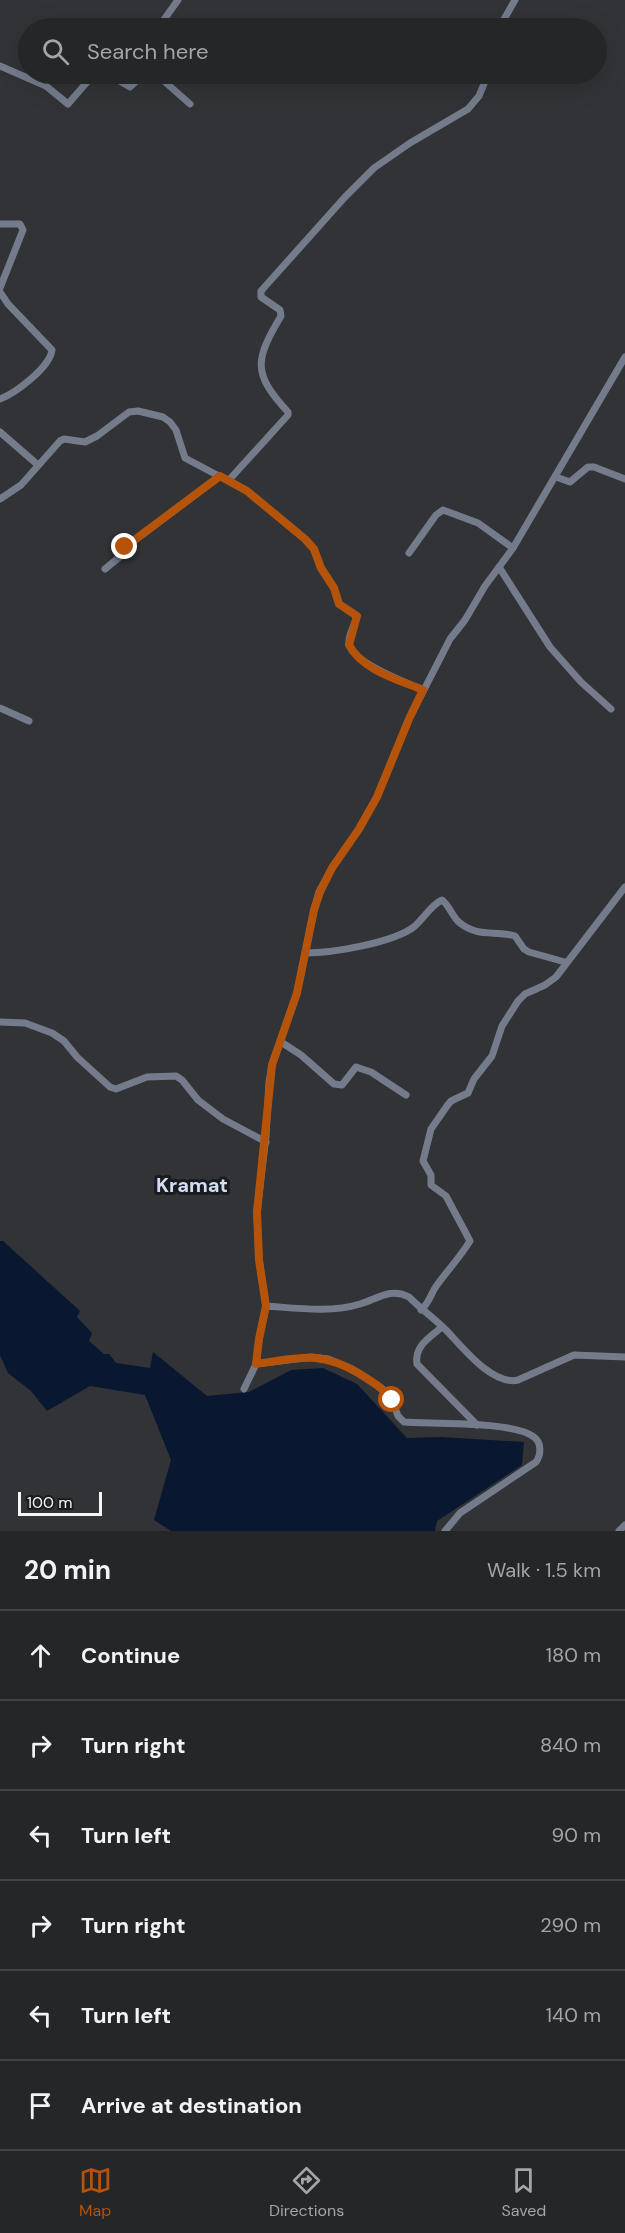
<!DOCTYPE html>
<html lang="en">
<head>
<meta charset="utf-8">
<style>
  :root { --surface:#252628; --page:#2d2e30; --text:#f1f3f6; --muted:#a3a5a8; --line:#424345; --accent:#b45309 }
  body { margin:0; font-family:"DM Sans",sans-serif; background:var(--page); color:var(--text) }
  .scale { position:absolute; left:18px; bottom:15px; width:84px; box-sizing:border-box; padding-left:6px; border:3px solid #f4f5f6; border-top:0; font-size:16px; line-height:21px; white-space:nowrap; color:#f4f5f6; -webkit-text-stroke:4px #1a1b1c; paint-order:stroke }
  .stop { position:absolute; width:18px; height:18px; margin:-14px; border:4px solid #b45309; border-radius:50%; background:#fff }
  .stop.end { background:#b45309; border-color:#fff; box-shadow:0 2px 6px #0008 }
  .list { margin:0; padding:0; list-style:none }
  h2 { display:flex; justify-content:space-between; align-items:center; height:78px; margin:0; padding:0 24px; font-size:26px }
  h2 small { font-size:20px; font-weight:400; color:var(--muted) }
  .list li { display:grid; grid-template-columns:39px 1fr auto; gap:18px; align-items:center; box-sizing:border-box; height:90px; padding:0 24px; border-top:2px solid var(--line) }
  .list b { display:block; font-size:22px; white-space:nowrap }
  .list em { font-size:20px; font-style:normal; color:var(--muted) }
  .icon { flex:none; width:33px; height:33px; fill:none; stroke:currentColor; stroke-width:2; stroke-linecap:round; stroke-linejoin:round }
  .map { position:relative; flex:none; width:625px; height:1531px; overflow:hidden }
  .search { position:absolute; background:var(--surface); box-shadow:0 6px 24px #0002; left:18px; right:18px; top:18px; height:66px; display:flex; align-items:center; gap:15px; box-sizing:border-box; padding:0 21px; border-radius:33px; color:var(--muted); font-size:22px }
  .sheet { height:618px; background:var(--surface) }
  nav { display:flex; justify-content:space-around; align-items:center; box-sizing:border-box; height:84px; border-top:2px solid var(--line); background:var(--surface); font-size:16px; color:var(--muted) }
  nav a { display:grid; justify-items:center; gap:3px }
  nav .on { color:var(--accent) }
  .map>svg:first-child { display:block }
</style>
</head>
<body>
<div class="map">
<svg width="625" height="1531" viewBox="0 0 625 1531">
  <rect width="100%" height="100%" fill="#313336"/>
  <!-- water -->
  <path fill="#0a1731" d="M0 1241H3L80 1311 77 1317 92 1333 89 1341 104 1354H109L116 1363 150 1368 153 1352 207 1396 249 1392 291 1370 323 1368 357 1384 407 1438 441 1437 524 1442 522 1465 437 1521 435 1531H171L154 1520 171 1460 145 1395 90 1386 47 1411 31 1391 8 1373 0 1355Z"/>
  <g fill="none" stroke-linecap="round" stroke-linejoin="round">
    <!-- street -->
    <g stroke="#747c8c" stroke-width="7">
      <path d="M158 28 178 0"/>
      <path d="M499 28 515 0"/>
      <path d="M0 66 46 86 68 104 94 74"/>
      <path d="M108 74 130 87 144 74"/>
      <path d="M156 74 190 104"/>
      <path d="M0 224H20L23 230 0 288"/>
      <path d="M0 292 8 304 52 350C50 367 16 393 0 399"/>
      <path d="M0 432 38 465"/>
      <path d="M556 477 570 482 588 467H594L625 479"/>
      <path d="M229 480 288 415V412C252 373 255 360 281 316L280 310 261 297V291L345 197 374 168 410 143 468 109 479 96 488 74"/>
      <path d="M0 499 21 485 60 441 64 439 85 442 97 436 129 412 138 411 163 417 170 422 176 430 185 458 247 491 305 539 314 549 321 568 334 588 339 604 357 616C355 625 348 635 349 643 352 663 407 683 423 690"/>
      <path d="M409 553 436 515 443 510 478 523 513 548"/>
      <path d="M499 567 550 647 581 682 611 709"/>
      <path d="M105 569 122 555V550L220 476"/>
      <path d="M0 708 29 721"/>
      <path d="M305 953C332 953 394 943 415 926 424 918 431 905 442 900 450 906 452 917 460 923 479 938 494 930 515 936L524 949 529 952 565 962"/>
      <path d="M0 1022 25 1023 52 1033 64 1041 77 1057 110 1087 116 1089 147 1077 176 1076 182 1080 198 1100 223 1119 266 1142"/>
      <path d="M281 1042 301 1055 334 1084 342 1085 356 1067 371 1072 406 1095"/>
      <path d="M266 1306C296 1308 331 1313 360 1304 377 1299 391 1287 409 1297 421 1309 435 1319 447 1331 463 1348 493 1386 518 1380L574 1355 625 1357"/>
      <path d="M421 1310C430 1302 431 1293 437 1285 448 1270 460 1257 470 1241L446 1196 431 1185V1175L423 1161 431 1129 447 1106 451 1101 468 1093 474 1079 492 1056 502 1026 518 1001 525 994 545 985 556 977 625 887"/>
      <path d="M442 1327C430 1337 414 1346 417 1364L477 1425"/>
      <path d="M256 1364 311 1357 328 1359 352 1369 384 1390 392 1400 398 1416 404 1422C432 1424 514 1421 534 1437 542 1443 541 1455 536 1462L460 1513 445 1531"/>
      <path d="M244 1389 256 1364 259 1339 266 1306 259 1260 257 1212 266 1136 269 1082 272 1065 297 993 314 910 319 892 332 868 359 829 377 797 409 719 450 639 465 620 485 586 513 548 625 357"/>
      <path d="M619 1531 625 1525"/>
    </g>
  </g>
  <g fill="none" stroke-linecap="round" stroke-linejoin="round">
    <!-- route -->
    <path stroke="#b45309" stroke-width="8" d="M125 547 220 476 247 491 305 539 314 549 321 568 334 588 339 604 357 616 349 645C362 670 399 680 423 690L409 719 377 797 359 829 332 868 320 892 314 910 297 993 272 1065 257 1212 259 1260 266 1306 259 1339 256 1364C300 1358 319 1350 360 1374 373 1382 383 1388 392 1400"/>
  </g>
  <g text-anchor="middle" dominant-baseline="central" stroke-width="6" stroke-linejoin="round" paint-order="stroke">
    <!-- quarter labels -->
    <g font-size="20" font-weight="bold" fill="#d0def9" stroke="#1a1b1c">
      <text x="192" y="1185">Kramat</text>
    </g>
  </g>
</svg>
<div class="scale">100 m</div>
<div class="stop" style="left:392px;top:1400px"></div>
<div class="stop end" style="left:125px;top:547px"></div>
<div class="search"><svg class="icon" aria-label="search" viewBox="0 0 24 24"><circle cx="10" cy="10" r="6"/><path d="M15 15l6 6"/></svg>Search here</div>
</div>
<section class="sheet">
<h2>20 min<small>Walk · 1.5 km</small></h2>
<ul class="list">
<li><svg class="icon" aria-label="ahead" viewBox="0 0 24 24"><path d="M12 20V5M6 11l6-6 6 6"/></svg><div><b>Continue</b></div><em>180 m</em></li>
<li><svg class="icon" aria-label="right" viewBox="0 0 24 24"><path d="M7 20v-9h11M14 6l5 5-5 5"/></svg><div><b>Turn right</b></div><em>840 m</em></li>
<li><svg class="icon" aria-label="left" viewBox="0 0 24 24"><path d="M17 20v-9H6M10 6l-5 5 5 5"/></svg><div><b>Turn left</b></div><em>90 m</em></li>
<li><svg class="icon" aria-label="right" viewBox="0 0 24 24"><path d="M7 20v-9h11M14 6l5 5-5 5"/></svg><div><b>Turn right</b></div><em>290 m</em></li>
<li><svg class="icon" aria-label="left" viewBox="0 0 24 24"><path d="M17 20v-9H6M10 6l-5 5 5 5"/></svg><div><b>Turn left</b></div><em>140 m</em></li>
<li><svg class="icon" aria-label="arrive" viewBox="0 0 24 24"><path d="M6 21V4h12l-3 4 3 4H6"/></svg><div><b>Arrive at destination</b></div></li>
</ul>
</section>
<nav>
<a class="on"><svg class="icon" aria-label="map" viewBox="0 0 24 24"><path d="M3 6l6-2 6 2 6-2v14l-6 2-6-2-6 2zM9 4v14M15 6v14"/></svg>Map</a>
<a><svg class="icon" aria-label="directions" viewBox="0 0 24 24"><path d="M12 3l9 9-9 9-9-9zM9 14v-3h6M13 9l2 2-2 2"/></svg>Directions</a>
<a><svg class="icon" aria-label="saved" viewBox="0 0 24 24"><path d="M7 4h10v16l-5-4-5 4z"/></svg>Saved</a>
</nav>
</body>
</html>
